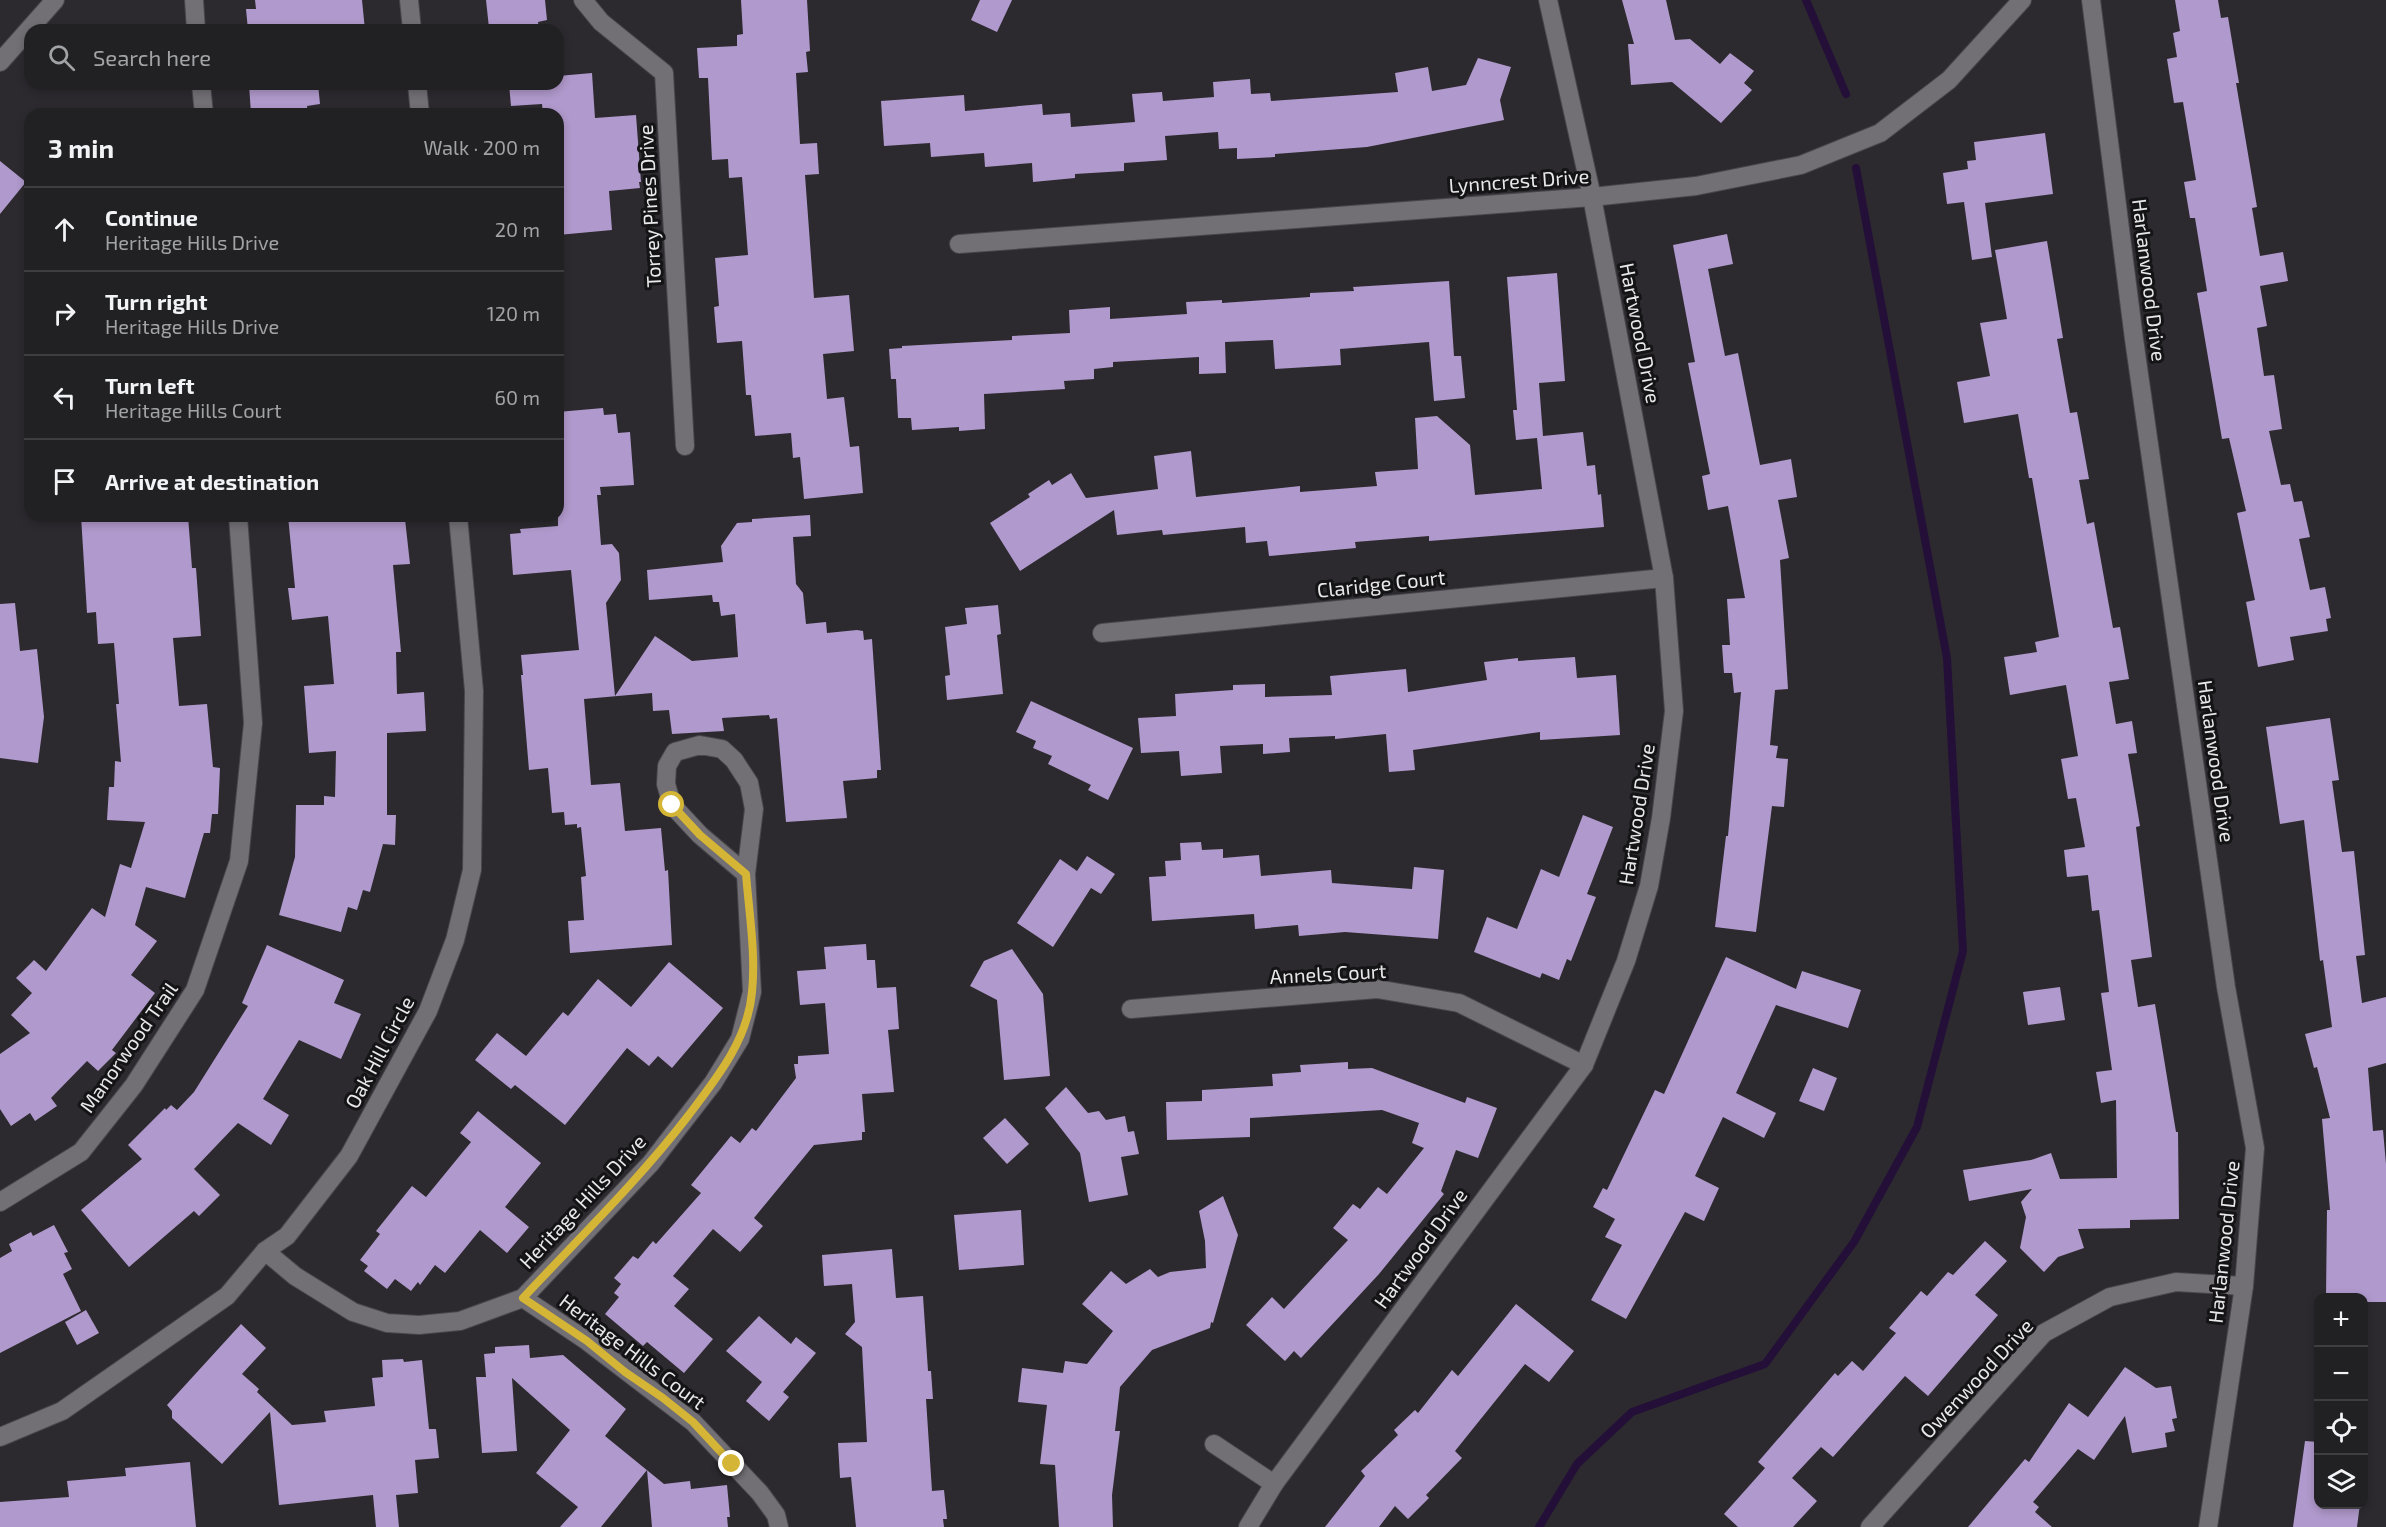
<!DOCTYPE html>
<html lang="en">
<head>
<meta charset="utf-8">
<style>
  :root { --surface:#212023; --page:#2d2d30; --text:#f1f3f6; --muted:#a2a3a6; --line:#3e3e41 }
  body { margin:0; font-family:"Exo 2",sans-serif; background:var(--page); color:var(--text) }
  .controls { position:absolute; right:18px; bottom:18px; display:grid; overflow:hidden; border-radius:12px; box-shadow:0 3px 9px #0003 }
  .controls button { width:54px; height:54px; display:grid; place-items:center; padding:0; border:0; border-bottom:2px solid var(--line); background:var(--surface); color:var(--text); font:30px sans-serif }
  .stop { position:absolute; width:18px; height:18px; margin:-14px; border:4px solid #d5b535; border-radius:50%; background:#fff }
  .stop.end { background:#d5b535; border-color:#fff; box-shadow:0 2px 6px #0008 }
  .list { margin:0; padding:0; list-style:none }
  h2 { display:flex; justify-content:space-between; align-items:center; height:78px; margin:0; padding:0 24px; font-size:26px }
  h2 small { font-size:20px; font-weight:400; color:var(--muted) }
  .list li { display:grid; grid-template-columns:39px 1fr auto; gap:18px; align-items:center; box-sizing:border-box; height:84px; padding:0 24px; border-top:2px solid var(--line) }
  .list b { display:block; font-size:22px; white-space:nowrap }
  .list p { margin:0; font-size:20px; white-space:nowrap; color:var(--muted) }
  .list em { font-size:20px; font-style:normal; color:var(--muted) }
  .icon { flex:none; width:33px; height:33px; fill:none; stroke:currentColor; stroke-width:2; stroke-linecap:round; stroke-linejoin:round }
  .map { position:relative; flex:none; width:2386px; height:1527px; overflow:hidden }
  .search { position:absolute; background:var(--surface); box-shadow:0 3px 9px #0003; left:24px; top:24px; width:540px; height:66px; display:flex; align-items:center; gap:15px; box-sizing:border-box; padding:0 21px; border-radius:18px; color:var(--muted); font-size:22px }
  .panel { position:absolute; background:var(--surface); box-shadow:0 3px 9px #0003; left:24px; top:108px; width:540px; height:414px; border-radius:18px }
  .map>svg:first-child { display:block }
</style>
</head>
<body>
<div class="map">
<svg width="2386" height="1527" viewBox="0 0 2386 1527">
  <rect width="100%" height="100%" fill="#2c2a2f"/>
  <g fill="none" stroke-linecap="round" stroke-linejoin="round">
    <!-- stream -->
    <g stroke="#240f38" stroke-width="8">
      <path d="M1806 0 1846 94"/>
      <path d="M1539 1527 1577 1464 1632 1412 1765 1364 1854 1242 1917 1127 1963 951 1947 658 1856 168"/>
    </g>
  </g>
  <!-- building -->
  <g fill="#b099cc">
    <path d="M255 0H362L365 30H248L246 9H256Z"/>
    <path d="M486 0H545L547 20 538 22 539 30H504L503 26 489 28Z"/>
    <path d="M741 0H807L810 51 806 52 808 72 796 73 800 144 817 143 819 174 805 175 814 298 849 295 854 351 823 354 827 399 844 397 850 447 859 446 863 493 804 499 800 457 793 458 791 433 755 436 751 395H746L742 341 717 343 714 307 719 306 715 258 748 255 742 177 729 178 728 159 712 160 708 78H699L697 48 737 46V35L743 34Z"/>
    <path d="M980 0H1012L997 32 971 20Z"/>
    <path d="M1622 0H1666L1675 40 1690 39 1720 64 1730 53 1754 71 1744 83 1752 90 1721 123 1672 82 1631 85 1628 44H1634Z"/>
    <path d="M2175 0H2218L2221 18 2228 17 2239 83H2236L2257 207 2252 208 2260 256 2283 252 2288 281 2260 286 2267 326 2257 328 2264 376 2274 375 2282 429 2269 431 2281 485 2290 484 2294 502 2302 501 2310 537 2299 539 2310 590 2325 587 2331 618 2326 619 2328 631 2290 637 2294 660 2258 667 2246 602 2255 600 2237 513 2246 511 2229 438 2222 439 2197 293 2207 291 2195 218H2190L2184 182 2196 180 2183 102 2174 103 2167 59 2177 57 2173 33 2180 31Z"/>
    <path d="M1478 58 1511 67 1500 100 1504 120 1367 147 1275 154V157L1237 159V148L1219 149 1218 132 1165 136 1167 160 1124 163V171L1075 174V178L1033 182 1032 163 985 167 984 153 931 157 930 143 884 146 881 101 964 95 965 111 1042 104 1043 115 1070 113 1071 127 1135 122 1132 94 1162 92 1163 101 1214 97 1213 82 1250 79 1251 94 1270 93 1271 101 1398 92 1395 73 1428 67 1432 91 1466 85Z"/>
    <path d="M592 73 595 118 636 115 641 182H639L640 188 609 191 612 230 558 235V114H543L542 104 511 106 509 84H558V76Z"/>
    <path d="M249 84H318L320 104 307 106 308 114H251Z"/>
    <path d="M2045 133 2053 194 1985 203 1992 257 1972 260 1964 202 1947 204 1943 173 1968 169 1967 161 1976 160 1974 142Z"/>
    <path d="M0 161 26 182 0 214Z"/>
    <path d="M1727 234 1733 264 1708 269 1725 356 1738 353 1760 465 1791 459 1797 497 1778 500 1789 558 1780 560 1788 689 1775 690 1770 745 1778 746 1776 758 1788 759 1784 807 1772 806 1756 932 1715 927 1726 836H1728L1741 692 1734 693 1732 673H1724L1722 645H1730L1727 599 1745 598 1728 506 1708 510 1702 476 1710 474 1688 363 1695 362 1673 245Z"/>
    <path d="M2047 241 2063 338 2057 339 2070 413 2077 412 2089 479 2079 480 2087 524 2094 522 2113 628 2120 627 2129 679 2109 682 2116 724 2132 721 2137 753 2128 754 2140 826 2136 827 2152 957 2131 960 2138 1007 2155 1004 2176 1132H2178L2179 1219 2130 1220V1228L2078 1229 2084 1248 2058 1257 2044 1272 2020 1248 2026 1217 2021 1202 2032 1189 1969 1201 1963 1170 2031 1160 2051 1153 2060 1179 2117 1178 2116 1100 2101 1103 2096 1072 2112 1070 2101 993 2109 992 2099 910 2092 911 2088 875 2067 877 2064 850 2085 847 2076 798 2068 799 2061 759 2078 756 2066 685 2010 695 2004 657 2037 652 2035 642 2059 637 2032 478H2029L2018 414 1964 423 1957 382 1990 376 1980 323 2007 319 1995 250Z"/>
    <path d="M1557 273 1565 381 1539 383 1543 436 1583 432 1587 466 1595 465 1598 495 1601 494 1604 527 1429 541V536L1355 542 1356 548 1269 556 1267 541 1246 543 1245 527 1163 535 1162 530 1117 535 1114 510 1020 571 990 523 1030 497 1028 494 1049 480 1052 485 1071 473 1086 498 1158 489 1154 456 1191 451 1196 497 1300 486V492L1377 486 1375 472 1418 469 1415 418 1437 416 1470 445 1475 495 1542 489 1537 438 1516 440 1513 410H1517L1507 277Z"/>
    <path d="M1449 281 1454 356H1461L1465 398 1434 401 1429 342 1340 349 1341 365 1275 369 1273 340 1225 342 1226 373 1199 374V357L1113 362V367L1094 369V379L1064 381 1065 389 984 394 985 429 959 431V427L912 430 911 418H898L896 379H891L889 349 902 348V346L1012 340V336L1070 333 1069 310 1110 307V319L1187 314 1186 302 1222 300V303L1310 297V293L1354 291 1353 287Z"/>
    <path d="M603 408 604 415 616 414 618 433 630 432 634 485 600 487 601 495H597L601 545 612 544 619 553 621 580 606 603 615 696 655 636 692 661 738 657 735 614 721 616 719 602H713L712 595 649 600 647 570 723 562 721 546 737 523 752 522V519L810 515 811 536 793 537 796 584 803 593 806 624 826 622 827 633 857 630 863 631 864 640 872 639 881 770H877V778L843 781 847 818 786 822 777 718 770 719 769 715 722 718 724 731 672 734 669 710 653 711 652 693 584 699 591 785 620 783 625 831 661 828 665 871 668 870 672 945 570 953 568 921 584 920 581 877 586 876 581 827 577 828V824L565 825 564 812 552 813 548 768 529 770 521 675H523L521 655 579 650 571 570 513 575 510 534 521 533 520 529 558 526V412Z"/>
    <path d="M81 516H188L192 568H196L201 636 173 638 179 706 207 704 213 767 220 768 218 814H212L210 833H204L185 898 146 887 135 925 157 941 131 975 155 993 112 1050 116 1053 98 1071 87 1061 51 1098 57 1106 35 1121 30 1113 11 1126 0 1109V1054L30 1033 11 1015 32 993 16 978 34 960 46 971 92 908 105 917 120 864 131 868 145 822 107 820 109 787H114L115 761 121 762 116 704H119L114 643 98 644 96 612 87 613Z"/>
    <path d="M288 516H387V520L405 519 410 564 393 565 401 652H396L397 694 424 692 426 731 387 733V815H396L395 845 383 844 370 892 363 890 357 910 348 907 341 932 279 915 295 857 296 805H324V796L335 797 336 751 309 753 304 686 334 684 328 616 292 620 288 588H295Z"/>
    <path d="M15 603 20 651 37 649 44 717 38 763 0 758V604Z"/>
    <path d="M998 605 1001 634 997 635 1003 694 947 700 945 676 950 675 945 627 967 624 965 608Z"/>
    <path d="M1575 657 1577 678 1616 675 1620 735 1540 740V732L1413 750 1415 770 1389 772 1386 734 1335 739V736L1289 738 1290 752 1263 754V744L1220 746 1222 773 1181 776 1179 751 1141 753 1138 718 1176 716 1175 694 1233 690V685L1265 684V697L1332 695 1330 676 1406 669 1408 692 1487 680 1484 662 1518 658V661Z"/>
    <path d="M1031 701 1133 748 1108 800 1088 790 1091 785 1048 764 1052 756 1033 748 1036 741 1016 732Z"/>
    <path d="M2330 718 2339 780 2332 781 2342 852 2354 851 2365 955 2356 956 2362 1003 2386 997V1063L2368 1068 2373 1131 2383 1130 2386 1164V1302H2364V1298H2326L2327 1210H2330L2322 1119 2330 1118 2317 1067 2314 1068 2305 1034 2332 1027 2323 960 2320 961 2304 820 2280 824 2266 727Z"/>
    <path d="M1583 815 1613 827 1587 894 1596 897 1571 961 1567 959 1559 980 1542 973 1540 978 1474 952 1487 917 1517 929 1541 869 1559 877Z"/>
    <path d="M1201 842 1202 850 1223 849V858L1259 855 1261 876 1331 870 1332 883 1412 889 1414 867 1444 870 1438 939 1345 932 1299 936 1298 925 1255 929 1254 914 1152 921 1149 877 1166 876 1165 861 1181 860 1180 843Z"/>
    <path d="M1087 856 1115 874 1101 894 1091 888 1053 947 1017 923 1060 859 1077 871Z"/>
    <path d="M866 944 867 960H875L877 988 896 987 899 1029 888 1030 894 1092 862 1094 865 1132H862V1140L814 1145 754 1218 763 1226 740 1252 713 1229 673 1276 689 1289 674 1306 713 1339 684 1373 647 1342 643 1346 605 1314 619 1297 614 1293 621 1284 614 1278 633 1256 638 1259 653 1241 656 1244 701 1193 691 1185 731 1136 740 1143 752 1128 756 1131 796 1078 794 1064H798V1056L829 1054 825 1003 800 1005 797 971 826 969 824 947Z"/>
    <path d="M267 945 344 980 334 1003 361 1014 341 1059 299 1040 263 1099 289 1115 271 1145 238 1123 194 1169 220 1195 199 1216 194 1211 129 1267 81 1210 142 1159 128 1145 165 1108 166 1110 171 1105 177 1110 194 1092 248 1006 242 1003Z"/>
    <path d="M1012 949 1043 994 1050 1076 1004 1080 997 1000 970 986 984 961Z"/>
    <path d="M1726 957 1796 989 1802 971 1861 990 1848 1028 1776 1005 1736 1093 1776 1113 1764 1138 1723 1117 1695 1176 1719 1188 1704 1221 1685 1212 1626 1319 1591 1300 1622 1245 1605 1237 1615 1219 1593 1207 1603 1188 1607 1190 1655 1090 1664 1094Z"/>
    <path d="M669 962 723 1008 672 1068 658 1056 649 1066 627 1048 565 1125 515 1085 511 1089 475 1060 497 1033 526 1056 563 1012 568 1016 598 979 631 1007Z"/>
    <path d="M2060 987 2065 1020 2028 1025 2023 992Z"/>
    <path d="M1348 1062V1069L1372 1068 1465 1103 1467 1097 1497 1108 1478 1158 1456 1150 1441 1191 1444 1194 1379 1274 1301 1358 1294 1351 1285 1361 1246 1325 1272 1297 1284 1309 1348 1240 1333 1228 1353 1204 1360 1209 1378 1187 1387 1194 1424 1148 1412 1143 1419 1123 1382 1110 1250 1118V1137L1167 1140 1166 1102 1202 1101V1090L1273 1086 1272 1074 1301 1072 1300 1065Z"/>
    <path d="M1813 1068 1837 1078 1824 1111 1799 1101Z"/>
    <path d="M1066 1087 1088 1113 1099 1111 1106 1120 1125 1116 1128 1132 1134 1131 1139 1154 1121 1157 1128 1195 1089 1202 1080 1153 1045 1108Z"/>
    <path d="M478 1111 541 1163 505 1207 529 1227 507 1253 480 1230 445 1273 435 1265 420 1285 418 1282 411 1291 395 1279 387 1289 364 1271 368 1266 360 1260 380 1234 376 1231 412 1186 426 1197 471 1142 460 1133Z"/>
    <path d="M1005 1118 1029 1144 1007 1164 983 1138Z"/>
    <path d="M1223 1196 1238 1235 1213 1323 1211 1322 1210 1328 1152 1350 1120 1387 1115 1431H1120L1112 1495 1113 1527H1059L1055 1465 1040 1464 1047 1405 1018 1402 1022 1368 1063 1373 1065 1361 1087 1364 1113 1331 1082 1304 1111 1271 1126 1284 1150 1269 1158 1277 1170 1272 1206 1268 1205 1241 1199 1211Z"/>
    <path d="M1021 1210 1024 1265 959 1270 954 1215Z"/>
    <path d="M54 1225 68 1252 64 1253 72 1269 63 1274 81 1311 0 1353V1258L12 1251 9 1244 31 1232 33 1236Z"/>
    <path d="M1985 1241 2007 1261 1975 1295 1998 1315 1928 1396 1905 1376 1833 1457 1821 1447 1792 1478 1817 1501 1793 1527H1738L1724 1514 1765 1468 1758 1462 1835 1373 1838 1376 1852 1361 1863 1371 1896 1333 1889 1328 1921 1291 1927 1296 1948 1272 1953 1275Z"/>
    <path d="M892 1249 896 1298 923 1296 928 1371H931L933 1399H926L932 1491 944 1490 947 1519H943L944 1527H856L851 1477 840 1478 838 1443 867 1442 862 1347 845 1334 855 1322 852 1284 824 1286 822 1255Z"/>
    <path d="M1516 1304 1574 1351 1549 1382 1525 1364 1455 1451 1462 1458 1426 1495 1429 1498 1408 1519 1395 1506 1379 1527H1325L1365 1476 1361 1471 1398 1435 1394 1430 1415 1410 1418 1413 1452 1370 1458 1376Z"/>
    <path d="M86 1310 99 1333 77 1345 65 1322Z"/>
    <path d="M759 1316 791 1344 796 1337 816 1353 783 1392 789 1397 769 1421 746 1401 762 1382 726 1351Z"/>
    <path d="M241 1324 266 1348 242 1374 259 1389 257 1392 292 1425 326 1422 324 1411 375 1406 372 1378 383 1377 382 1360 403 1359 404 1362 422 1360 429 1429H436L439 1458 415 1460 418 1493 396 1495 399 1527H376L373 1495 279 1505 270 1412 222 1464 172 1418V1411L167 1405Z"/>
    <path d="M529 1345 530 1358 563 1355 626 1409 605 1436 664 1484 690 1481 691 1489 727 1485 730 1517H727L728 1527H652L647 1470 601 1527H560L578 1507 536 1473 570 1430 512 1378 517 1451 482 1453 476 1377H486L484 1354 495 1353V1347Z"/>
    <path d="M2125 1367 2156 1388 2171 1386 2177 1418 2172 1419 2175 1431 2165 1433 2167 1447 2132 1453 2125 1416 2094 1460 2078 1449 2033 1502 2039 1507 2035 1512 2052 1527H1968L2025 1459 2029 1462 2069 1403 2088 1417Z"/>
    <path d="M2305 1441 2319 1442V1504H2360L2357 1527H2293Z"/>
    <path d="M190 1462 196 1527H0V1502L69 1497 67 1481 126 1476 125 1468Z"/>
  </g>
  <g fill="none" stroke-linecap="round" stroke-linejoin="round">
    <defs>
      <g id="street">
        <path d="M194 0 196 30"/>
        <path d="M409 0 412 30"/>
        <path d="M583 0 601 22 664 73 685 446"/>
        <path d="M2091 0 2134 339 2226 987 2255 1148 2244 1286 2208 1527"/>
        <path d="M0 62 55 0"/>
        <path d="M201 84 204 114"/>
        <path d="M417 84 420 114"/>
        <path d="M959 244 1592 197 1696 186 1801 165 1880 133 1949 80 2022 0"/>
        <path d="M1102 633 1664 578"/>
        <path d="M700 745 722 749 734 760 749 783 754 809 746 874 700 835 672 805 666 784 667 766 675 752Z"/>
        <path d="M1131 1009 1377 989 1459 1003 1584 1065"/>
        <path d="M0 1202 81 1152 134 1085 195 990 239 861 253 723 238 516"/>
        <path d="M265 1251 295 1276 353 1312 387 1323 419 1325 460 1321 523 1298 651 1163 713 1083 740 1039 752 992 746 874"/>
        <path d="M523 1298 587 1341 693 1422 760 1493 776 1515 779 1527"/>
        <path d="M0 1437 62 1411 227 1296 265 1251 287 1236 349 1156 428 1011 455 940 472 870 474 691 458 516"/>
        <path d="M1214 1444 1274 1484"/>
        <path d="M1248 1527 1274 1484 1584 1065 1626 961 1649 886 1661 818 1674 711 1664 578 1592 197 1548 0"/>
        <path d="M1870 1527 2044 1333 2110 1297 2176 1282 2244 1286"/>
      </g>
    </defs>
    <!-- street casing -->
    <use href="#street" stroke="#47464a" stroke-width="20"/>
    <!-- street -->
    <use href="#street" stroke="#726f75" stroke-width="18"/>
  </g>
  <g fill="none" stroke-linecap="round" stroke-linejoin="round">
    <!-- route -->
    <path stroke="#d5b535" stroke-width="8" d="M672 805 700 835 746 874C749 912 756 954 752 992 748 1040 716 1079 688 1116 638 1181 579 1238 523 1298L587 1341 625 1372 663 1398 693 1422 732 1464"/>
  </g>
  <g text-anchor="middle" dominant-baseline="central" stroke-width="6" stroke-linejoin="round" paint-order="stroke">
    <!-- street labels -->
    <g font-size="20" fill="#e8e7ea" stroke="#141315">
      <text transform="translate(1519 180) rotate(-4)">Lynncrest Drive</text>
      <text transform="translate(649 206) rotate(-93)">Torrey Pines Drive</text>
      <text transform="translate(2150 280) rotate(83)">Harlanwood Drive</text>
      <text transform="translate(1641 333) rotate(79)">Hartwood Drive</text>
      <text transform="translate(1381 583) rotate(-6)">Claridge Court</text>
      <text transform="translate(2217 761) rotate(82)">Harlanwood Drive</text>
      <text transform="translate(1636 814) rotate(-81)">Hartwood Drive</text>
      <text transform="translate(1328 973) rotate(-3)">Annels Court</text>
      <text transform="translate(128 1047) rotate(-55)">Manorwood Trail</text>
      <text transform="translate(379 1052) rotate(-62)">Oak Hill Circle</text>
      <text transform="translate(582 1201) rotate(-47)">Heritage Hills Drive</text>
      <text transform="translate(2223 1242) rotate(-84)">Harlanwood Drive</text>
      <text transform="translate(1420 1248) rotate(-54)">Hartwood Drive</text>
      <text transform="translate(633 1351) rotate(37)">Heritage Hills Court</text>
      <text transform="translate(1976 1378) rotate(-47)">Owenwood Drive</text>
    </g>
  </g>
</svg>
<div class="controls">
<button>+</button>
<button>−</button>
<button><svg class="icon" aria-label="locate" viewBox="0 0 24 24"><circle cx="12" cy="12" r="6"/><path d="M12 2v4M12 18v4M2 12h4M18 12h4"/></svg></button>
<button><svg class="icon" aria-label="layers" viewBox="0 0 24 24"><path d="M12 4l9 5-9 5-9-5zM3 14l9 5 9-5"/></svg></button>
</div>
<div class="stop" style="left:672px;top:805px"></div>
<div class="stop end" style="left:732px;top:1464px"></div>
<div class="search"><svg class="icon" aria-label="search" viewBox="0 0 24 24"><circle cx="10" cy="10" r="6"/><path d="M15 15l6 6"/></svg>Search here</div>
<section class="panel">
<h2>3 min<small>Walk · 200 m</small></h2>
<ul class="list">
<li><svg class="icon" aria-label="ahead" viewBox="0 0 24 24"><path d="M12 20V5M6 11l6-6 6 6"/></svg><div><b>Continue</b><p>Heritage Hills Drive</p></div><em>20 m</em></li>
<li><svg class="icon" aria-label="right" viewBox="0 0 24 24"><path d="M7 20v-9h11M14 6l5 5-5 5"/></svg><div><b>Turn right</b><p>Heritage Hills Drive</p></div><em>120 m</em></li>
<li><svg class="icon" aria-label="left" viewBox="0 0 24 24"><path d="M17 20v-9H6M10 6l-5 5 5 5"/></svg><div><b>Turn left</b><p>Heritage Hills Court</p></div><em>60 m</em></li>
<li><svg class="icon" aria-label="arrive" viewBox="0 0 24 24"><path d="M6 21V4h12l-3 4 3 4H6"/></svg><div><b>Arrive at destination</b></div></li>
</ul>
</section>
</div>
</body>
</html>
